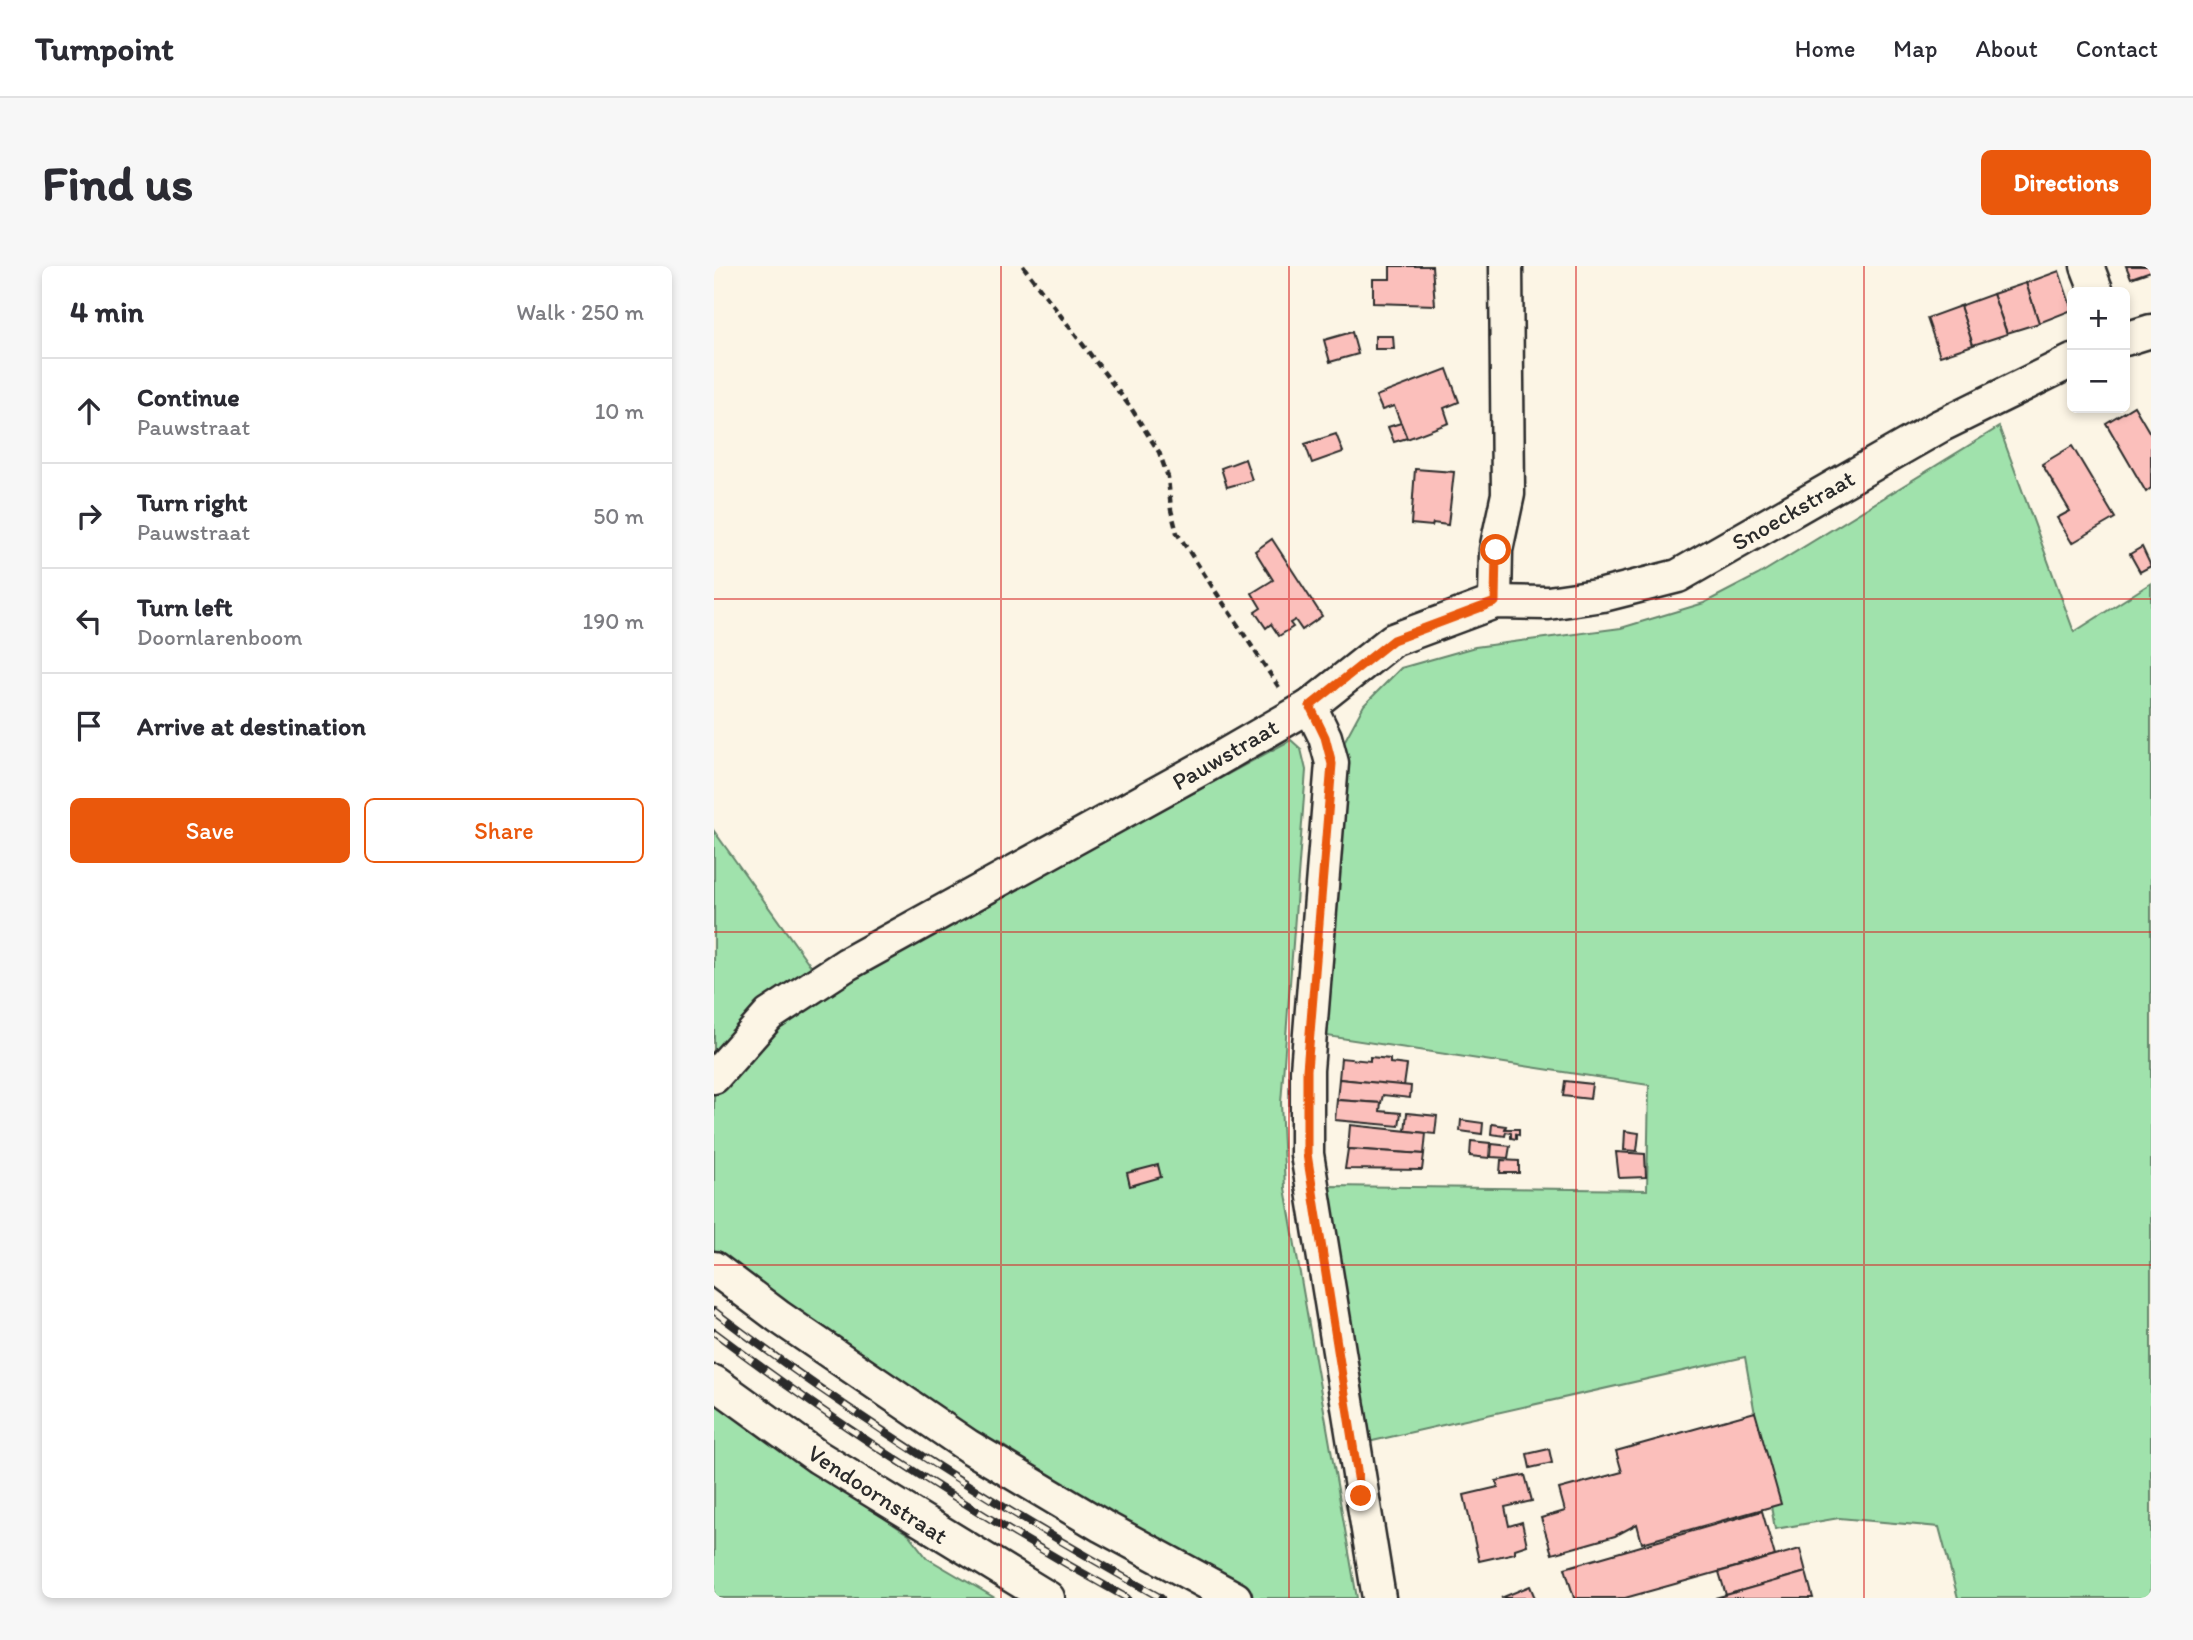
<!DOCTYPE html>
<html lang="en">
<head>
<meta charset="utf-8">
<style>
  :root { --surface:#fff; --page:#f7f7f7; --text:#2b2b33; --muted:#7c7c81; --line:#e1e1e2; --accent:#ea580c }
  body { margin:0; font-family:Itim,sans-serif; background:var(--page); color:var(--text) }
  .controls { position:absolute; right:21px; top:21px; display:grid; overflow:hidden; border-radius:10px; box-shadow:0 4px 10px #0003 }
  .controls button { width:63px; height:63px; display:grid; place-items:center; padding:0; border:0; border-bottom:2px solid var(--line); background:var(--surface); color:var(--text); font:35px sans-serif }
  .stop { position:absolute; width:21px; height:21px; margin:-16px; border:5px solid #ea580c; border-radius:50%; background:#fff }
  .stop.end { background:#ea580c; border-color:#fff; box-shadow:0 2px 7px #0008 }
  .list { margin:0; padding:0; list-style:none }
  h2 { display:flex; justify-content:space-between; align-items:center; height:91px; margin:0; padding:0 28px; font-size:30px }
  h2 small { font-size:23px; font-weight:400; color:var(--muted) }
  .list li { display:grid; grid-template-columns:46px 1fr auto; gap:21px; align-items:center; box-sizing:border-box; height:105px; padding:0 28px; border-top:2px solid var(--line) }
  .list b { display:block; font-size:26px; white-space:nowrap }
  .list p { margin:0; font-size:23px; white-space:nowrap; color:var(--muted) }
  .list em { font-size:23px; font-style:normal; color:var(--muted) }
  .actions { display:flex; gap:14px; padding:21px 28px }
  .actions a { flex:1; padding:16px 0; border:2px solid var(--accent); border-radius:10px; text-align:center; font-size:24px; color:var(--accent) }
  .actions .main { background:var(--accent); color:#fff }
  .icon { flex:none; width:38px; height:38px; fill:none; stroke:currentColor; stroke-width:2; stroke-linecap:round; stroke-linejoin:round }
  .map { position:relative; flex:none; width:1437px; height:1332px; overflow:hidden; border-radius:10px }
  header { display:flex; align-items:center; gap:42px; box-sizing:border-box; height:98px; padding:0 35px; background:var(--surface); border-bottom:2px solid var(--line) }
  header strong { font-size:33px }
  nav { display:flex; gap:38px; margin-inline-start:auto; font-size:24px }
  .intro { display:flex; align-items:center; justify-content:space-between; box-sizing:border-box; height:168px; padding:0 42px }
  h1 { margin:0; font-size:49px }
  .button { padding:18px 32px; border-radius:10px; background:var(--accent); color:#fff; font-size:24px; font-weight:700 }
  main { display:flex; gap:42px; padding:0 42px }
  aside { flex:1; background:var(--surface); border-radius:10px; box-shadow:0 4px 10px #0003 }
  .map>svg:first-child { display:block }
</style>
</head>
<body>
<header>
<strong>Turnpoint</strong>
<nav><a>Home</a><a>Map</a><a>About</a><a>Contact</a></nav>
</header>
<div class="intro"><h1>Find us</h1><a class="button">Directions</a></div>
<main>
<aside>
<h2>4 min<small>Walk · 250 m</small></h2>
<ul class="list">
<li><svg class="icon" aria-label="ahead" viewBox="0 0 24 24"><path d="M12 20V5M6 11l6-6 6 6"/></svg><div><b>Continue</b><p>Pauwstraat</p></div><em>10 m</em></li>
<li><svg class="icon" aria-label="right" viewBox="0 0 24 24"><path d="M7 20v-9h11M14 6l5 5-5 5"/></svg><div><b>Turn right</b><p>Pauwstraat</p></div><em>50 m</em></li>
<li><svg class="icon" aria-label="left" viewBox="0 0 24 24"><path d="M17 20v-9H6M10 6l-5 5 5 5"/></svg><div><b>Turn left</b><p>Doornlarenboom</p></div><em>190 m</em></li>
<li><svg class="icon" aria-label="arrive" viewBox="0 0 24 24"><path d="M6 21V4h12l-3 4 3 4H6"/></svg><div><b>Arrive at destination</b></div></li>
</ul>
<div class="actions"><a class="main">Save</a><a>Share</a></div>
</aside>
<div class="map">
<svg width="1437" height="1332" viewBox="0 0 1437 1332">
  <rect width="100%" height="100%" fill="#fcf5e5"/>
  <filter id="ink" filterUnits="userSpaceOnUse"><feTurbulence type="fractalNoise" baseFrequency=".0143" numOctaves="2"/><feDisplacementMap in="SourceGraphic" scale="14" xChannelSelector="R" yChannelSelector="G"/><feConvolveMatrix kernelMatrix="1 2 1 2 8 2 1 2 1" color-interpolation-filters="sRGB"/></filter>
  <g filter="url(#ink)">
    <!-- green -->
    <g fill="#a0e2ac" stroke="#66866c" stroke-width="2">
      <path d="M1285 161 1360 366 1437 317V1332H1244L1225 1261 1125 1252 1061 1263 1031 1091 654 1176 615 920 933 924 935 819 613 770 629 541 630 476 650 439 687 402 761 381 907 362 990 337 1044 309Z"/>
      <path d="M577 474 587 483 592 504 567 837 571 922 643 1332H539L391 1254 381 1239 285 1177 259 1174 0 991V828L68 761 121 721Z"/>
      <path d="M0 565 99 703 0 789Z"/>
      <path d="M0 1137 195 1269 213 1292 281 1332H0Z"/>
    </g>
    <!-- building -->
    <g fill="#fbbfbb" stroke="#2b2b2b" stroke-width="2">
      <path d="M676 0H718L721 39 659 37V13H676Z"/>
      <path d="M1412 0H1437V5L1417 12Z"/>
      <path d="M1345 5 1358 44 1325 57 1312 17Z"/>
      <path d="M1312 17 1325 57 1293 67 1279 28Z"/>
      <path d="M1279 28 1293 68 1259 79 1246 40Z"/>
      <path d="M1246 40 1259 79 1226 90 1213 52Z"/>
      <path d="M638 66 644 88 616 96 610 74Z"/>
      <path d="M661 70H679L680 83H661Z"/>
      <path d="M733 103 745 136 730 142 735 157 693 173 680 140 668 144 662 130Z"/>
      <path d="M1420 140 1437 169V222L1432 226 1392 157Z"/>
      <path d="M687 157 693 172 680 176 674 161Z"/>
      <path d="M622 168 629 186 598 197 591 178Z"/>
      <path d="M1358 180 1401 252 1358 277 1343 252 1356 245 1328 198Z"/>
      <path d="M531 193 538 214 513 221 507 202Z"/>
      <path d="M701 203 740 206 734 259 719 257 718 260 697 258Z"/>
      <path d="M558 273 608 350 588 364 581 354 576 357 579 361 565 370 557 358 552 362 541 346 547 342 538 327 559 314 541 285Z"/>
      <path d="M1428 281 1437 300 1426 306 1416 288Z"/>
      <path d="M656 791 676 793V797L693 799 690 820 625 813 627 792 656 795Z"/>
      <path d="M625 813 697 820 696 832 669 829 667 837 623 834Z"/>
      <path d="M851 815 878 818 876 833 849 830Z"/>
      <path d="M623 834 667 837 666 845 687 847 685 860 621 854Z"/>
      <path d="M693 847 723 850 721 868 691 865Z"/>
      <path d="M747 854 769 857 768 868 746 865Z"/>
      <path d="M778 858 792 860 791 863H805V869L802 868V873L797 872V867L792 866 791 870 777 868Z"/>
      <path d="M636 859 712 867 710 888 634 883Z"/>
      <path d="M911 865 925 867 923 885 910 884Z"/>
      <path d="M757 875 776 877 775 892 756 890Z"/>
      <path d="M778 878 796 880 794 892 777 891Z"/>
      <path d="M634 883 710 888 708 904 631 903Z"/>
      <path d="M902 886 931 888 932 911 905 912Z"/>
      <path d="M787 894 805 895V907H786Z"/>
      <path d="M444 899 447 911 416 920 413 907Z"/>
      <path d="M1041 1146 1067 1238 928 1277 923 1258 901 1270 838 1288 827 1252 851 1245 845 1223 908 1206 902 1185Z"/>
      <path d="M835 1183 838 1197 816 1202 813 1188Z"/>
      <path d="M811 1209 818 1235 791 1241 795 1260 808 1256 813 1279 801 1283V1287L765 1295 750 1229 784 1221 782 1215Z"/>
      <path d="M1048 1245 1061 1290 911 1332H860L851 1302Z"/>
      <path d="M1086 1283 1092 1306 1012 1329 1005 1306Z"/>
      <path d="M1092 1306 1099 1332H1001L1012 1329Z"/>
      <path d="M816 1320 821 1332H787Z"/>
    </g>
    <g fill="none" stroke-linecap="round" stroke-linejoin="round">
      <defs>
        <g id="street">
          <path d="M1373 0 1383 26"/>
          <path d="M1411 73 1437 65"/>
          <path d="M781 336 782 284 794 228 792 0"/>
          <path d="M596 440 611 471 618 497 593 804V888L665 1332"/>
          <path d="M0 811 55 749 133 698 494 499 596 440 679 374 781 336 834 337 889 329 964 310 1226 160 1358 95"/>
          <path d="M0 1002 65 1051 254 1180 388 1260 521 1332"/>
          <path d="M0 1116 104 1191 334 1332"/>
        </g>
      </defs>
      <!-- street casing -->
      <use href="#street" stroke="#2b2b2b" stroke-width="37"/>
      <!-- path -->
      <path stroke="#2b2b2b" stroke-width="4.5" stroke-dasharray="7 5" stroke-linecap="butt" d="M309 0 417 142 445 186 454 211 457 244 463 267 566 423"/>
      <!-- street -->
      <use href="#street" stroke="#fcf5e5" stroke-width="32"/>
      <defs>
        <g id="rail">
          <path d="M0 1045C141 1153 292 1246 447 1332"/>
          <path d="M0 1066C131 1165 270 1253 413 1332"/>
        </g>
      </defs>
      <!-- rail casing -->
      <use href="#rail" stroke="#2b2b2b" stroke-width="8"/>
      <!-- rail -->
      <use href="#rail" stroke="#fcf5e5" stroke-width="5" stroke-dasharray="16" stroke-linecap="butt"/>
    </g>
  </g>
  <g fill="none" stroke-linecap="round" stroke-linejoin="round" filter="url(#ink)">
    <!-- route -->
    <path stroke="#ea580c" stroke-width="9" d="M647 1230 593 888V804L618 498 611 471 596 440 679 374 781 336 782 284"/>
  </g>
  <!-- grid -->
  <path fill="none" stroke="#d62828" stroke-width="2" stroke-opacity="0.55" d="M287 0V1332M575 0V1332M862 0V1332M1150 0V1332M0 333H1437M0 666H1437M0 999H1437"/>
  <g text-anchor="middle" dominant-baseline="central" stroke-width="7" stroke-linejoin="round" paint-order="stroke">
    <!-- street labels -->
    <g font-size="24" fill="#2b2b2b" stroke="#fcf5e5">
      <text transform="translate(1079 244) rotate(-30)">Snoeckstraat</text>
      <text transform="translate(511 488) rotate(-30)">Pauwstraat</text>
      <text transform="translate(164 1228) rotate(33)">Vendoornstraat</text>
    </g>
  </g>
</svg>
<div class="controls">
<button>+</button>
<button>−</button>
</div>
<div class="stop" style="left:782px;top:284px"></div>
<div class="stop end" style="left:647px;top:1230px"></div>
</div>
</main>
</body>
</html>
